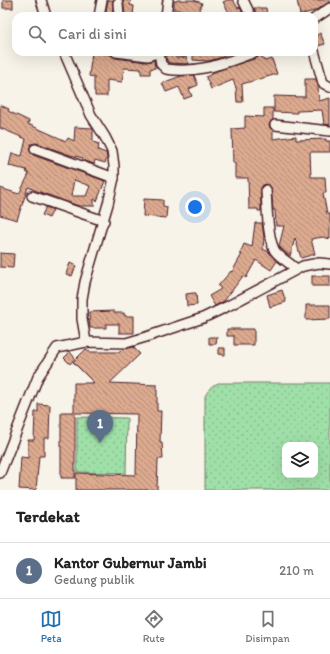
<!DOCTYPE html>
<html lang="id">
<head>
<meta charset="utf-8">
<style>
  :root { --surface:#fff; --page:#f6f6f6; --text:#222; --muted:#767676; --line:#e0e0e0; --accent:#1f6fb2 }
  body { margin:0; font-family:Itim,sans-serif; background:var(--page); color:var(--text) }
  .controls { position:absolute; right:12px; bottom:12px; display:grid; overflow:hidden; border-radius:8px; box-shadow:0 4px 16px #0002 }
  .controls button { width:36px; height:36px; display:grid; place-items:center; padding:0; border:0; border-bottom:1px solid var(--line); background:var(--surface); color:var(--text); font:20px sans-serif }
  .you { position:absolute; left:195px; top:207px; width:14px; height:14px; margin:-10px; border:3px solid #fff; border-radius:50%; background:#1a73e8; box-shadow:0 0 0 6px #1a73e833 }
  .badge { display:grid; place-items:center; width:26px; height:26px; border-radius:50%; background:var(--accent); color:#fff; font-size:13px; font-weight:700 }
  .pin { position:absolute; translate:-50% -33px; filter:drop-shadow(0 1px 2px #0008) }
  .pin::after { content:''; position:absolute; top:21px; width:14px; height:12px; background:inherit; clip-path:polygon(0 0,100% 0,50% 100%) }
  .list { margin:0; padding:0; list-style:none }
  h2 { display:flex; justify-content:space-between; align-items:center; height:52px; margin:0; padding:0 16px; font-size:17px }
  h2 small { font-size:13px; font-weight:400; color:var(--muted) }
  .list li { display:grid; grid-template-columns:26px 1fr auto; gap:12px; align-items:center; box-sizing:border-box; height:56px; padding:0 16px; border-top:1px solid var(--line) }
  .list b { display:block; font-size:15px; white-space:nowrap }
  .list p { margin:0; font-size:13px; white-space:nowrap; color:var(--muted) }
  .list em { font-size:13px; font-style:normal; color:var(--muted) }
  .icon { flex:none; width:22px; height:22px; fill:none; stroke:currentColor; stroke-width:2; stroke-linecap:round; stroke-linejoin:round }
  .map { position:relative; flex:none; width:330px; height:490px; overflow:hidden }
  .search { position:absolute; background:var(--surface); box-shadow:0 4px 16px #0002; left:12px; right:12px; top:12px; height:44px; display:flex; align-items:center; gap:10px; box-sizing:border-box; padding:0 14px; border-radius:12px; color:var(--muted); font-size:15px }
  .sheet { height:108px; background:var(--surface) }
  nav { display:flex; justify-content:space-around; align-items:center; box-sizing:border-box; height:56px; border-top:1px solid var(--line); background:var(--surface); font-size:11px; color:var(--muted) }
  nav a { display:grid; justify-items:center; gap:2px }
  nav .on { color:var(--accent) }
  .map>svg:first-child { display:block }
</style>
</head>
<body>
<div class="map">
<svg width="330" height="490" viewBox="0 0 330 490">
  <defs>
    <pattern id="grass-dots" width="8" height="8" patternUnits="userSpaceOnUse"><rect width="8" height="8" fill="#9fdfa8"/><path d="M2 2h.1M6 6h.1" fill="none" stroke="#8abf91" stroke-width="1.8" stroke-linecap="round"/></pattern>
    <pattern id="building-back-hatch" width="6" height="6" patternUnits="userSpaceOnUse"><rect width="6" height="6" fill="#dcaa8f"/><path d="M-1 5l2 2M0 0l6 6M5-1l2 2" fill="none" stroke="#b48a75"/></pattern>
  </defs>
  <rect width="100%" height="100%" fill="#f7f3e8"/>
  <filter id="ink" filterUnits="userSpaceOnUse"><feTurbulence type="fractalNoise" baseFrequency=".025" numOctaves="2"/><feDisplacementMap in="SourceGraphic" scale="8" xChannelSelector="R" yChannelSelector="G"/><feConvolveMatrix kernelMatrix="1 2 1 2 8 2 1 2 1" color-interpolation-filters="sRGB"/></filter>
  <g filter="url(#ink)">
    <!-- grass -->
    <g fill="url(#grass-dots)" stroke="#747f6a" fill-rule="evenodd">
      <path d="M218 383H330V490H205V396L210 388ZM285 445H315V475H285Z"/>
      <path d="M77 417 127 418 126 473 77 472Z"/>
    </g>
    <!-- building -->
    <g fill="url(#building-back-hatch)" stroke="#4a1f2b" fill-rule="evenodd">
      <rect x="3" y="0" width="10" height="8"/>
      <path d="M108 0H113V16H105Z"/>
      <path d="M123 0H131L130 5 134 6 133 16H125Z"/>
      <path d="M177 0H194L202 3 197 16 180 10H174V1H177Z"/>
      <path d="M227 0H233L238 8 240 7 243 14 240 16H231L223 2Z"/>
      <path d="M297 0H330V2L314 11 300 15Z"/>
      <path d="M254 8H266L267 16H257Z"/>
      <path d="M320 33 325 44 318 46 314 43V37Z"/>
      <path d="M92 52 111 55 115 58 147 62 154 60 155 68 150 69V74H141V69L124 68 122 82 107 80V96H95V91H94V77L89 76Z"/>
      <path d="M165 52H176V58L186 57 189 64 169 63 167 61Z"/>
      <path d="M193 52H225L226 56 209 61 193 60Z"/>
      <path d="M261 53 264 61 272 59 277 74 242 84 243 102H237L236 88 233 80 211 89 206 77 217 71 257 58Z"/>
      <path d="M194 75 198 85 189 89 192 96 184 99 179 87 166 92 162 83 181 76Z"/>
      <path d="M305 79H316L318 86 319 101 330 98V125L324 124 322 110 297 111V113L274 112V96L305 97Z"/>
      <path d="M0 105 9 109 8 111 29 121 28 124 66 141 68 138 74 141 75 127 92 128 93 130V142L99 144 98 150 106 153 107 158 105 163 95 160 94 164 82 160 83 158 70 155 37 143 31 144 29 150 33 155 105 181 97 201 94 199V206H79L37 191 28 187 17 220 0 215V188L19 194 29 174 26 172 27 170 9 166 12 153 22 156 26 139 0 128ZM74 180 90 186 86 196H71Z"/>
      <path d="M264 108H273V119L269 125 270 128 273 130V139L296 136V140L326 139V141H330V152H310L311 177H325L326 193H323L327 214H330V239L323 237 311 239 315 254 301 258 295 238 290 256 284 251 279 246 284 226H276L275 210H273L271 187 265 184 261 188V211H258V209H249L248 178H235V163H233L232 129 245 128V116L264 117Z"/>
      <path d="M144 199 163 200V206L167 207 166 218 143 216Z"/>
      <path d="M46 207 53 210 49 218 42 215Z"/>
      <path d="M255 223H262L264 237 263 249 269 252 277 261 271 270 256 260 246 278 243 276 224 301 215 306 209 296 221 289 218 286 231 271 232 272 242 254H240L244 244 252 247Z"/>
      <path d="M0 253 14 254 13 268 0 267Z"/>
      <path d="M70 263 76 266 72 276 66 274Z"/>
      <rect x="312" y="276" width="18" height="10"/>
      <path d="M282 290 286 302 270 307 267 295Z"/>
      <path d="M193 293H196L197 305 187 306 186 294Z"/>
      <path d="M306 305H330V319L306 320Z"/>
      <path d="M114 311V313H124L125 316H134V333H119V324H106V328H90L89 312Z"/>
      <path d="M227 329H254V345H234V336H227Z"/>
      <path d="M209 337H217L216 344H209Z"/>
      <path d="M133 347 140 354 110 383 157 385V411H161L160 442H162L163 459H158L157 490H76V473L136 475 137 414 75 413V478H61V412H74V383H94L73 362 86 349 90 352H120L123 349Z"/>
      <path d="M219 348H225V355L219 354Z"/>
      <path d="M70 352 75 358 70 364 64 358Z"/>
      <path d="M38 404 50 405 49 438H44V456H39L36 490 19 489 21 457 28 458V440H34L35 412H38Z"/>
    </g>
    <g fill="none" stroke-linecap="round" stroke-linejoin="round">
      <defs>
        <g id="street">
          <path d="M41 0 46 16"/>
          <path d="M243 0 251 16"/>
          <path d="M118 3 119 16"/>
          <path d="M99 16 102 0"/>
          <path d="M166 16 168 0"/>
          <path d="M314 19 330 8"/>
          <path d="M314 51 323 83 330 87"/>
          <path d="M64 52 91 115 105 137 112 151 114 166V178L108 204 85 282 82 299V319L86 342"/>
          <path d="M116 52 148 56 159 52"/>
          <path d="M159 53 161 64 166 69C198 74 225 63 255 52"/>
          <path d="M275 125 330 131"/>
          <path d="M35 149 114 178"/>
          <path d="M266 190C267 204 267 239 275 251 280 258 290 263 296 269"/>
          <path d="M32 196 104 221"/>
          <path d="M0 473 38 377 57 348 86 342 126 343 146 337 203 318 228 306 303 266 319 263 330 264"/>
        </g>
      </defs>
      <!-- street casing -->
      <use href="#street" stroke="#4a1f2b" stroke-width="12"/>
      <!-- street -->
      <use href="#street" stroke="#f7f3e8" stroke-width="9"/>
    </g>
  </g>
</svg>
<div class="controls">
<button><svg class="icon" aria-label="layers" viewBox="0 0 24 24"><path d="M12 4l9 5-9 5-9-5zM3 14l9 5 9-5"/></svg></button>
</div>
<div class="you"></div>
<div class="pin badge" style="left:100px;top:443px;background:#5c6f8a">1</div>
<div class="search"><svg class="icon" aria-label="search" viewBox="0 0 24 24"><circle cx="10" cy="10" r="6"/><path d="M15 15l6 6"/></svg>Cari di sini</div>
</div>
<section class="sheet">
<h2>Terdekat<small></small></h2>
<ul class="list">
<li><span class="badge" style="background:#5c6f8a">1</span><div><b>Kantor Gubernur Jambi</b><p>Gedung publik</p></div><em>210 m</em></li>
</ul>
</section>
<nav>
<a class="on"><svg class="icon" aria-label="map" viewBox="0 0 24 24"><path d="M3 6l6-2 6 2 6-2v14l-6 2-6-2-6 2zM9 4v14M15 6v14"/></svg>Peta</a>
<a><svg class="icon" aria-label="directions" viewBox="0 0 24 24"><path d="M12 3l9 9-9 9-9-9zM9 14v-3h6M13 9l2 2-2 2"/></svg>Rute</a>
<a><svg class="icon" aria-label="saved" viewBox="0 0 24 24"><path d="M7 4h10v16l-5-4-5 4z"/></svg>Disimpan</a>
</nav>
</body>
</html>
